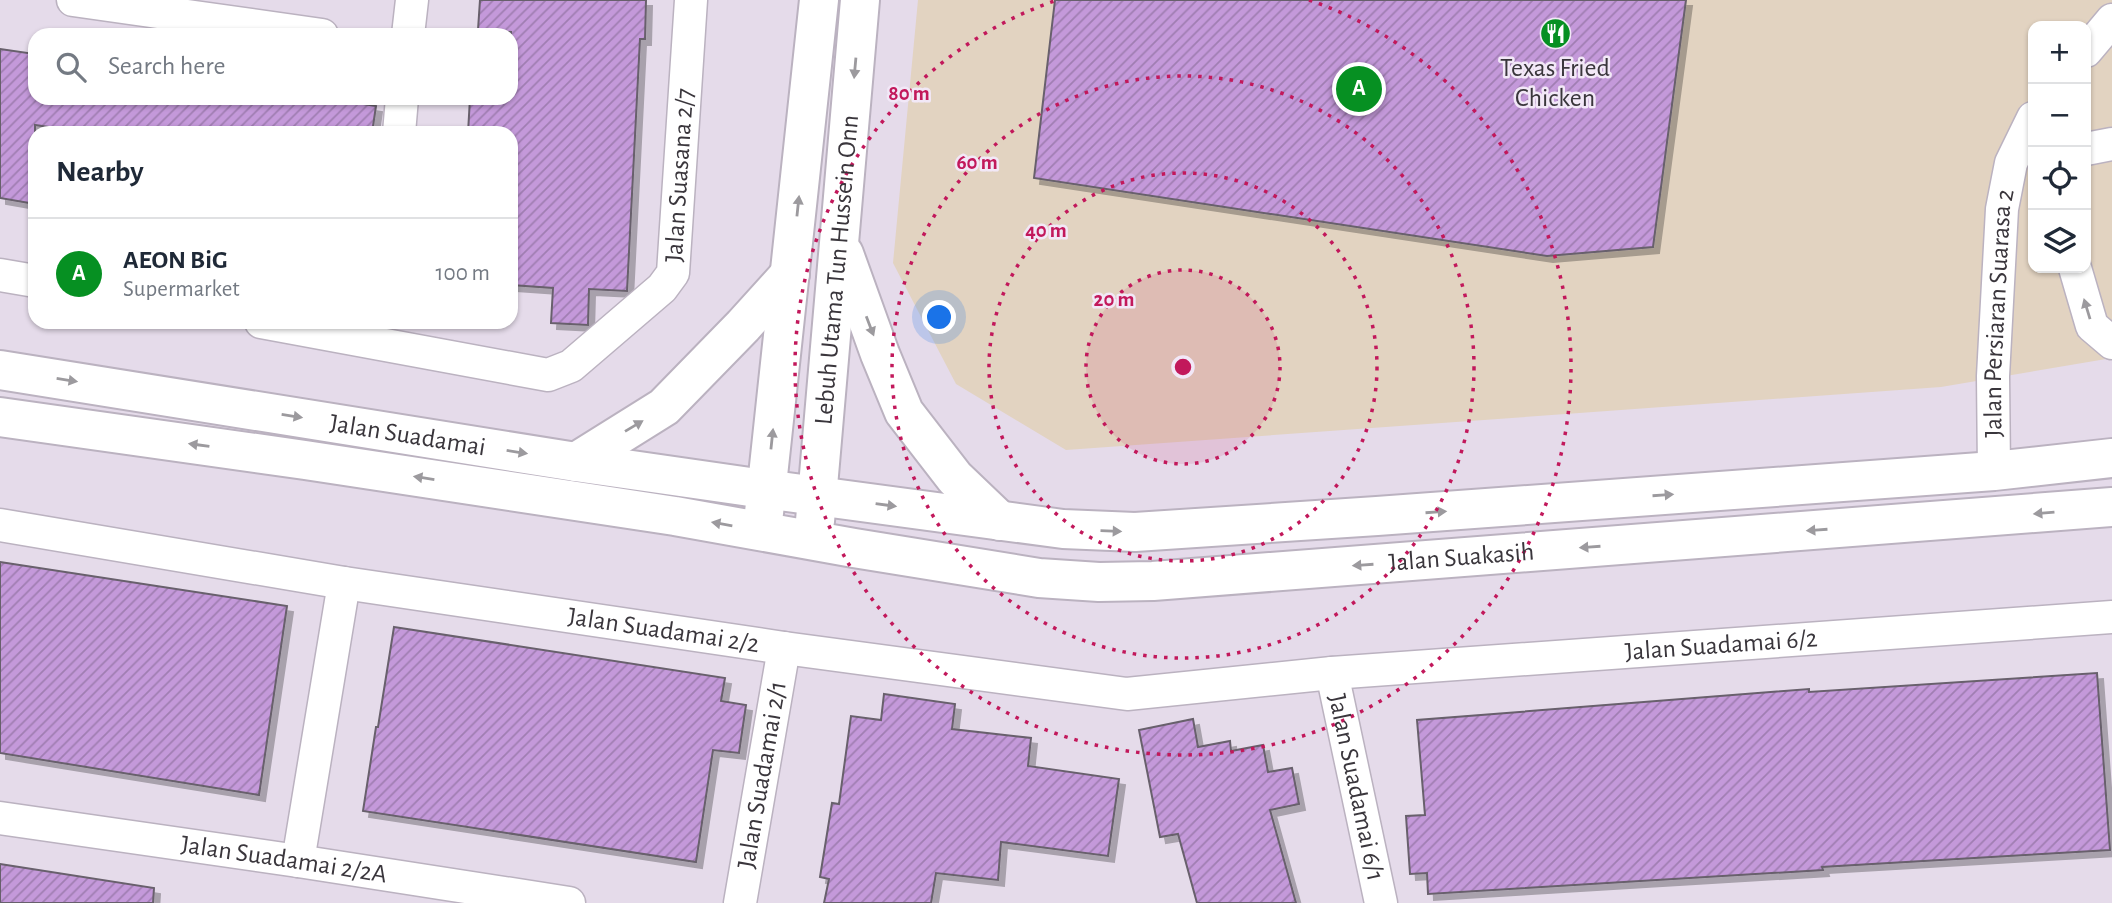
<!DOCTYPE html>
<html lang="en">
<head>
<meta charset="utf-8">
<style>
  :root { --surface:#fff; --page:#f2f2f3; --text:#1f2937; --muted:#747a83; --line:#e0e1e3; --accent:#069022 }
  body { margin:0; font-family:"Alegreya Sans",sans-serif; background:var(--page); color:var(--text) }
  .controls { position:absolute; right:21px; top:21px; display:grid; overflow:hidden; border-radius:14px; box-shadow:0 2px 5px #0004 }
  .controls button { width:63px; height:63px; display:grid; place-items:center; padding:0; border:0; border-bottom:2px solid var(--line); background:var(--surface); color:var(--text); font:35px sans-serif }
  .you { position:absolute; left:940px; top:318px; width:24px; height:24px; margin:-18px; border:5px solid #fff; border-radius:50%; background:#1a73e8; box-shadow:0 0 0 10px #1a73e833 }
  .badge { display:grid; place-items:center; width:46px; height:46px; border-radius:50%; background:var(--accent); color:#fff; font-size:23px; font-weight:700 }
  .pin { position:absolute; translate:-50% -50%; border:4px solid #fff; box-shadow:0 2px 7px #0006 }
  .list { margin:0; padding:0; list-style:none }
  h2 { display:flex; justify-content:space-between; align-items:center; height:91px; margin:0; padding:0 28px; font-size:30px }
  h2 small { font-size:23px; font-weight:400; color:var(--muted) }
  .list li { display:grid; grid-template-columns:46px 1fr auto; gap:21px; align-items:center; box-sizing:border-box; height:112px; padding:0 28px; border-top:2px solid var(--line) }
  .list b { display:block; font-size:26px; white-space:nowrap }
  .list p { margin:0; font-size:23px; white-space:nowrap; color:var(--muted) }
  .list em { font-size:23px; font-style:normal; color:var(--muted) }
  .icon { flex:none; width:38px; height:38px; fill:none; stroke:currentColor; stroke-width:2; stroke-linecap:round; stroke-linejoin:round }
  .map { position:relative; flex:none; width:2112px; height:903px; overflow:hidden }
  .search { position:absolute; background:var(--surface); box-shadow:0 2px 5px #0004; left:28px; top:28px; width:490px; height:77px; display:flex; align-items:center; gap:18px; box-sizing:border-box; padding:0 24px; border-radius:21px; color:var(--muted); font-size:26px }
  .panel { position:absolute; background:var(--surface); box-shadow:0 2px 5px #0004; left:28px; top:126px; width:490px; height:203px; border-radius:21px }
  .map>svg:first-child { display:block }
</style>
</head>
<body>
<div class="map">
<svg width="2112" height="903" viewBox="0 0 2112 903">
  <defs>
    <pattern id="building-hatch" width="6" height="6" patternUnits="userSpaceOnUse" patternTransform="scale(1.75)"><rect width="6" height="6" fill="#c499da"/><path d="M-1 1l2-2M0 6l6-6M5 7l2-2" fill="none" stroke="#a07eb2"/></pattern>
    <filter id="shadow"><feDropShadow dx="6" dy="6" stdDeviation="0" flood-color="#0004"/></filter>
  </defs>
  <rect width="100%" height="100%" fill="#e5dbea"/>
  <!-- commercial -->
  <path fill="#e2d3c1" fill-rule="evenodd" d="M918 0H2112V358L1941 387 1066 450 956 384 893 263ZM2033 26H2086V268H2033Z"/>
  <!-- building -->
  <g fill="url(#building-hatch)" stroke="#68606c" stroke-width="2" filter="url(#shadow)">
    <path d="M480 0H646L645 39H640L627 291 589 289 588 325 551 323 553 288 511 285V133H468L470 98H511V32L478 30Z"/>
    <path d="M1055 0H1686L1653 247 1547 256 1034 178Z"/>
    <path d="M0 49 35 54V98H325L376 106 372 133H89L35 125V204L0 198Z"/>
    <path d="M0 562 287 606 259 795 0 753Z"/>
    <path d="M394 627 725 678 721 701 746 705 739 753 713 750 696 862 363 811 376 727H378Z"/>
    <path d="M2097 673 2110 850 1822 867 1823 870 1428 894 1427 873 1410 874 1406 816 1425 815 1417 720 1809 689V692Z"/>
    <path d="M884 694 955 704 952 729 1031 738 1028 766 1119 779 1108 856 1001 842 998 880 936 873 931 903H824L829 879 820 877 832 803 839 804 851 716 881 720Z"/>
    <path d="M1193 719 1198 747 1230 741 1231 751 1263 745 1268 772 1292 768 1299 804 1270 810 1296 903H1197L1178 834 1160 837 1139 730Z"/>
    <path d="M0 864 154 888 153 903H0Z"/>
  </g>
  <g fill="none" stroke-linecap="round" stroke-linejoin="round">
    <defs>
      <g id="street">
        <path d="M73 0 322 35"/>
        <path d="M408 35 412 0"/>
        <path d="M2086 51 2112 20"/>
        <path d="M399 133 402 98"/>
        <path d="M2086 149 2112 144"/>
        <path d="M2075 268 2092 326 2112 343"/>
        <path d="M0 275 35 281"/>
        <path id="s1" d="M261 322 548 375 571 366 662 288 673 273 691 0"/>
        <path id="s2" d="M1994 471 1993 376 2002 209 2011 163 2033 118"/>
        <path id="s3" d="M0 525 344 583 784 648 1127 694 1332 673 2112 617"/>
        <path id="s4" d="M1332 673 1381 903"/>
        <path id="s5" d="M0 818 298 861 569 903"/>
        <path d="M298 861 344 583"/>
        <path id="s6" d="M740 903 784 648"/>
      </g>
      <g id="secondary">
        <path d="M844 254 880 354 904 412 955 478 1000 521"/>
        <path id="s7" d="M0 370 576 462 750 487 1063 529 1135 532 1377 516 1994 471 2112 458"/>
        <path id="s8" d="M0 417 305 460 675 516 854 548 1039 578 1099 582 1153 581 2112 507"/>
        <path d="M576 462 664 407 743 326 790 274"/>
        <path d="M764 513 819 0"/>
        <path id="s9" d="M815 521 860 0"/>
      </g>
    </defs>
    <!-- street casing -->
    <use href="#street" stroke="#bbb2c0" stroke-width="35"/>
    <!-- secondary casing -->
    <use href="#secondary" stroke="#bbb2c0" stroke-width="42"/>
    <!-- street -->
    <use href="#street" stroke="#fff" stroke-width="32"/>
    <!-- secondary -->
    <use href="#secondary" stroke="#fff" stroke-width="38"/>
  </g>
  <!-- one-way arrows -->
  <defs><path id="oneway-solid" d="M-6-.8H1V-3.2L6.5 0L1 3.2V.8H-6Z" transform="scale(1.75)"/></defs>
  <g fill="#9c9a9e">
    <use href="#oneway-solid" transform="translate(855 68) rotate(95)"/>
    <use href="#oneway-solid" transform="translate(798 206) rotate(-84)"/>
    <use href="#oneway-solid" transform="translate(2087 309) rotate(-107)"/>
    <use href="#oneway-solid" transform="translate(870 326) rotate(69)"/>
    <use href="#oneway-solid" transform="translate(67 380) rotate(9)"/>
    <use href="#oneway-solid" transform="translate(292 416) rotate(9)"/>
    <use href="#oneway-solid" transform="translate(634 426) rotate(-31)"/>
    <use href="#oneway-solid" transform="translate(772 439) rotate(-84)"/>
    <use href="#oneway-solid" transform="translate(199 445) rotate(-172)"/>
    <use href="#oneway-solid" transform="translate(517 452) rotate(9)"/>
    <use href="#oneway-solid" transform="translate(424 478) rotate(-171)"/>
    <use href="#oneway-solid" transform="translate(1663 495) rotate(-4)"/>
    <use href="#oneway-solid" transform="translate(886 505) rotate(8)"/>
    <use href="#oneway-solid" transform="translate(1436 512) rotate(-4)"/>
    <use href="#oneway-solid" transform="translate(2044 513) rotate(175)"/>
    <use href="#oneway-solid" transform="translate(722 524) rotate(-170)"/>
    <use href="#oneway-solid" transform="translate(1817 530) rotate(176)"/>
    <use href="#oneway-solid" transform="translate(1111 531) rotate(2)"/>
    <use href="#oneway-solid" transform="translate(1590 547) rotate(176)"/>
    <use href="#oneway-solid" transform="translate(1363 565) rotate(176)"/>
  </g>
  <!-- distance rings -->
  <circle cx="1183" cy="367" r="97" fill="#c2185b" fill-opacity=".12"/>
  <g fill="none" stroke="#c2185b" stroke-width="3.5" stroke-dasharray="3.5 7">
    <circle cx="1183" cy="367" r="97"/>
    <circle cx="1183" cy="367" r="194"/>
    <circle cx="1183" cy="367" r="291"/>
    <path d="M1309 0A388 388 0 1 1 1057 0"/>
  </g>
  <!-- icons -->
  <defs>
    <symbol id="restaurant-disc" viewBox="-11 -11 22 22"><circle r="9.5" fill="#069022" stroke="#f2e8f7"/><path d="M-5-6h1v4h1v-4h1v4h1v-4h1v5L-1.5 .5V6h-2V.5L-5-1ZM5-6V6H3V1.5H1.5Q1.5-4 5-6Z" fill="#fff"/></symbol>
  </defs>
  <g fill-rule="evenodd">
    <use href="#restaurant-disc" x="1538" y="16" width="35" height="35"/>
  </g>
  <g text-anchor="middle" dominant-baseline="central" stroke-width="5" stroke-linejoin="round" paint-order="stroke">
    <!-- poi labels -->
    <g font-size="26" fill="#3a363c" stroke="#f2e8f7">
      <text x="1555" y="68">Texas Fried<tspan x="1555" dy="30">Chicken</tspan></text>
    </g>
    <!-- street labels -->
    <g font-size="26" fill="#3a363c" stroke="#f2e8f7">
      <text stroke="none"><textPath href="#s1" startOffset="553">Jalan Suasana 2/7</textPath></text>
      <text stroke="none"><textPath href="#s9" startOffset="252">Lebuh Utama Tun Hussein Onn</textPath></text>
      <text stroke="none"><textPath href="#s2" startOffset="158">Jalan Persiaran Suarasa 2</textPath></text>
      <text stroke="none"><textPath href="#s7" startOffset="413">Jalan Suadamai</textPath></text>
      <text stroke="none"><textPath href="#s8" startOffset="1475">Jalan Suakasih</textPath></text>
      <text stroke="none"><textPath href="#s3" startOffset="672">Jalan Suadamai 2/2</textPath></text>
      <text stroke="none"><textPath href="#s3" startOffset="1736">Jalan Suadamai 6/2</textPath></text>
      <text stroke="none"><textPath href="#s6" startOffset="130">Jalan Suadamai 2/1</textPath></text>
      <text stroke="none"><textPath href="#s4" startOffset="117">Jalan Suadamai 6/1</textPath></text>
      <text stroke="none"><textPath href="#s5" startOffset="287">Jalan Suadamai 2/2A</textPath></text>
    </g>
  </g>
  <circle cx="1183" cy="367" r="10" fill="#c2185b" stroke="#f2e8f7" stroke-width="3.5"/>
  <g font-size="21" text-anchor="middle" font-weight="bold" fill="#c2185b" stroke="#f2e8f7" stroke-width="5" stroke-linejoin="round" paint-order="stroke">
    <text x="909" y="100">80 m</text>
    <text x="977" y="169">60 m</text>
    <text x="1046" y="237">40 m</text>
    <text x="1114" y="306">20 m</text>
  </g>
</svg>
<div class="controls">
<button>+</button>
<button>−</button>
<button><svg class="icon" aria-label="locate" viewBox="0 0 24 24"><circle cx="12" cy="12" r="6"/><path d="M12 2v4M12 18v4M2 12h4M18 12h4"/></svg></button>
<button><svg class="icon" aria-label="layers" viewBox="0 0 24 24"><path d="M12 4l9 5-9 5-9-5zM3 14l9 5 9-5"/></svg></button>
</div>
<div class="you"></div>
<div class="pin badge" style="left:1359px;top:89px">A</div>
<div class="search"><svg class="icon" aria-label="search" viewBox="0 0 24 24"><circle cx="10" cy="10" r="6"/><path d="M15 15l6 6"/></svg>Search here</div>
<section class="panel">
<h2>Nearby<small></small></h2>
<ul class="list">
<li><span class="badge">A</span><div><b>AEON BiG</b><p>Supermarket</p></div><em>100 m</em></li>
</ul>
</section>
</div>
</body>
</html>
